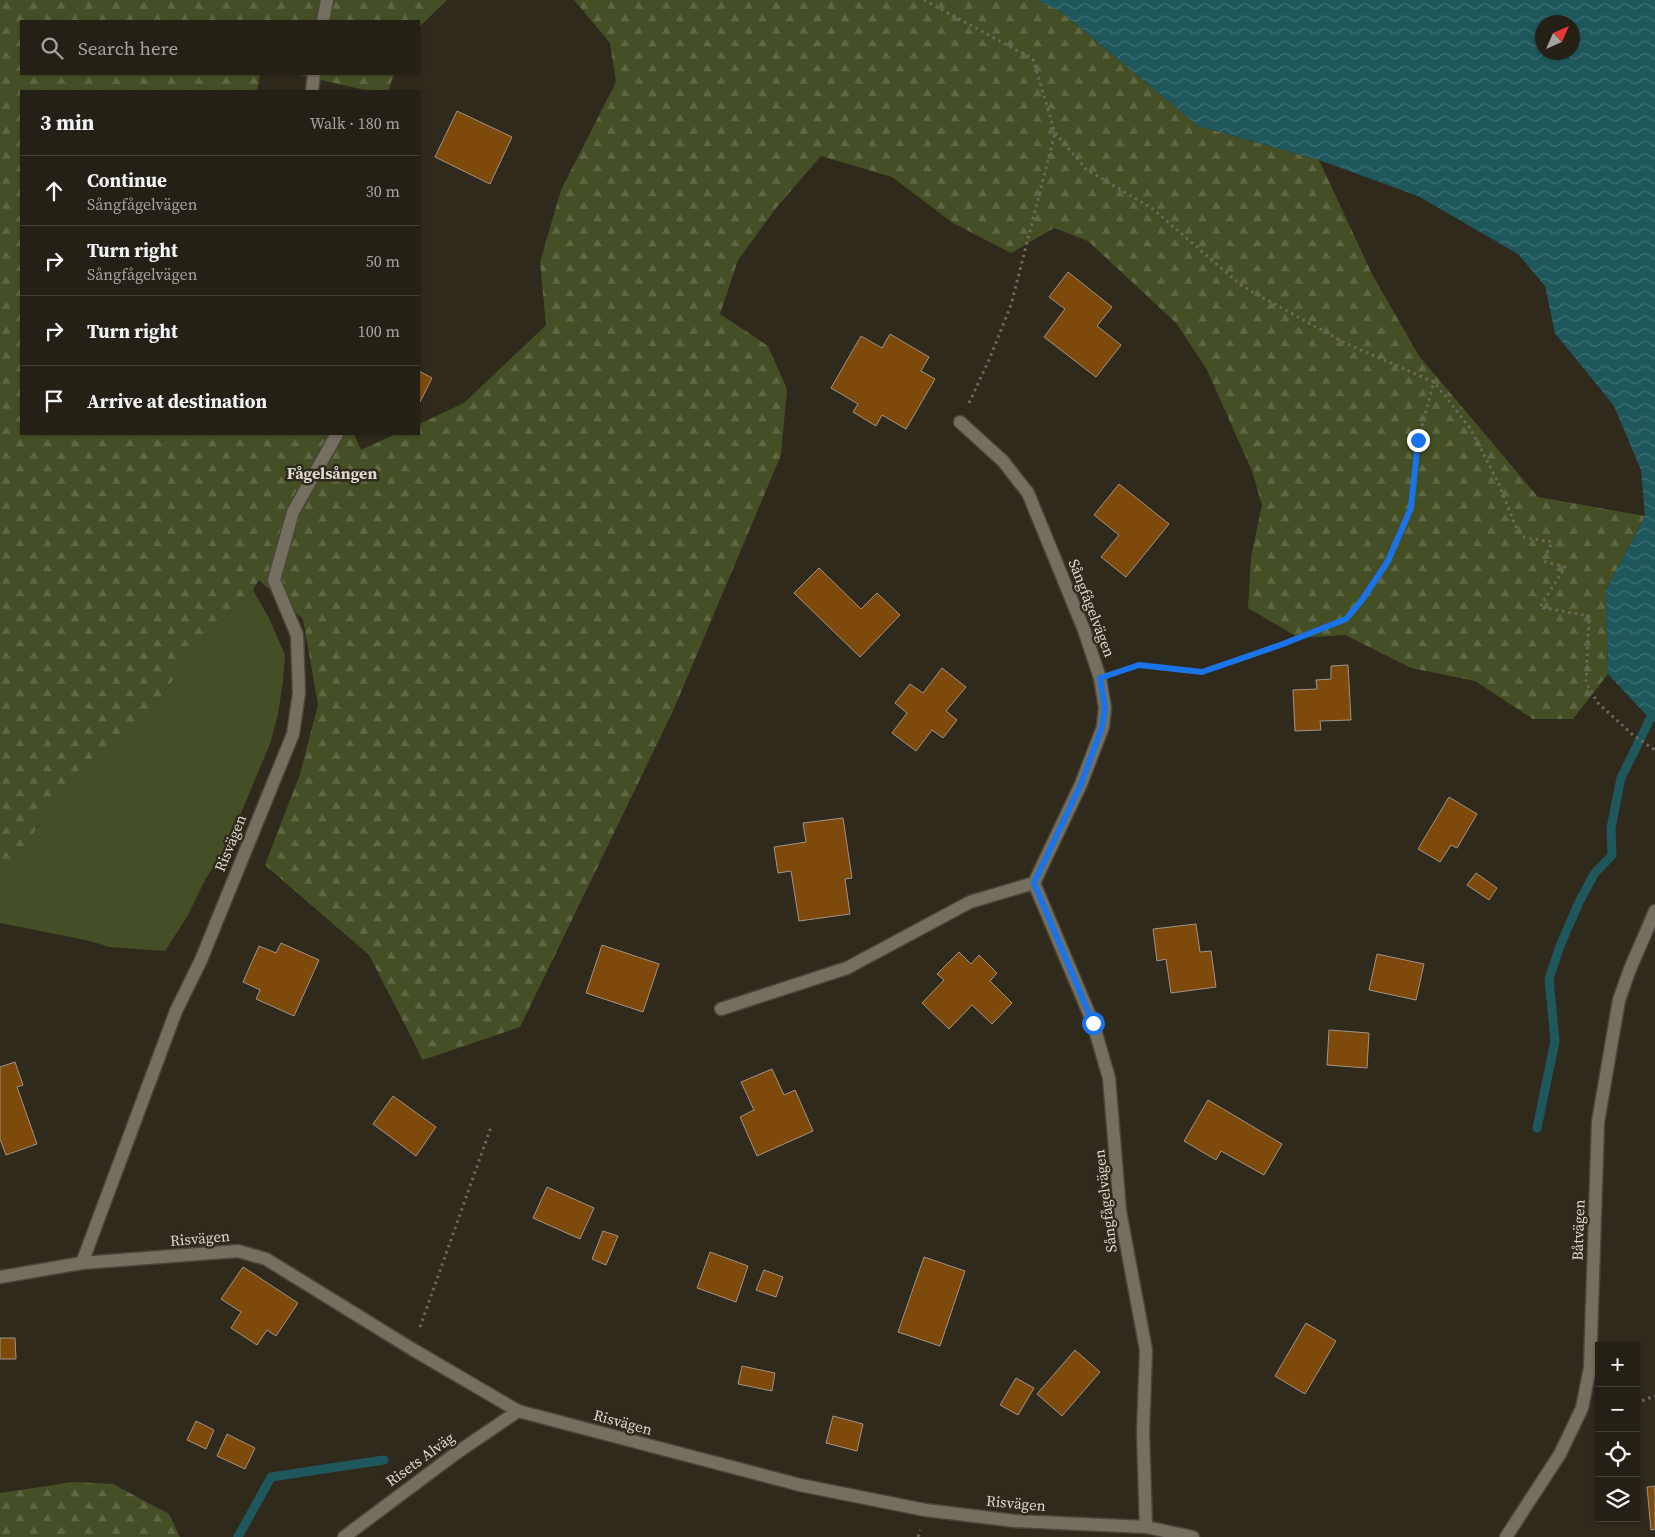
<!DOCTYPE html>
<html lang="en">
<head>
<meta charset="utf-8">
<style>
  :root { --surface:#242016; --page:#302d23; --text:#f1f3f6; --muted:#a3a3a1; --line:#413e35 }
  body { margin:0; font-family:"Source Serif 4",serif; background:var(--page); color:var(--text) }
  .controls { position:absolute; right:15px; bottom:15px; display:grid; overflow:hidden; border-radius:0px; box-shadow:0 1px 4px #0004 }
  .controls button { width:45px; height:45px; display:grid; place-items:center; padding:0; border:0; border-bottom:1px solid var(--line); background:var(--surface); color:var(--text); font:25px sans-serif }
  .compass { position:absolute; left:1535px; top:15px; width:45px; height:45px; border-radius:50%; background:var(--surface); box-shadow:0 1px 4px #0004; rotate:45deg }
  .stop { position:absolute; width:15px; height:15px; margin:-11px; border:4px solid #1a73e8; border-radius:50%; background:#fff }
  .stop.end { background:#1a73e8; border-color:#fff; box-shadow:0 1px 5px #0008 }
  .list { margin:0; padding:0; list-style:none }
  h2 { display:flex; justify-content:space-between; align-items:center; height:65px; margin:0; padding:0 20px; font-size:21px }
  h2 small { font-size:16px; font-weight:400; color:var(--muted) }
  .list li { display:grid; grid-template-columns:32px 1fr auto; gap:15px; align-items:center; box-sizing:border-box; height:70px; padding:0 20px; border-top:1px solid var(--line) }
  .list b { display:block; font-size:19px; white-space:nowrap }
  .list p { margin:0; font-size:16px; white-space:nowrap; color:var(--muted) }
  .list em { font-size:16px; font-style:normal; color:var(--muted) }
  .icon { flex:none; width:28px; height:28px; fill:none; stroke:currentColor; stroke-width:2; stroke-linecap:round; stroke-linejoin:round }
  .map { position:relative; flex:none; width:1655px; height:1537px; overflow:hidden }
  .search { position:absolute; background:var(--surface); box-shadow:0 1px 4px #0004; left:20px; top:20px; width:400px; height:55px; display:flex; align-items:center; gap:12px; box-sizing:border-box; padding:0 18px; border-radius:0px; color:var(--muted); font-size:19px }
  .panel { position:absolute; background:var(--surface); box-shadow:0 1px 4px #0004; left:20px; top:90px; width:400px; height:345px; border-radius:0px }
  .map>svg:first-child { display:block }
</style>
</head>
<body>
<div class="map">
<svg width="1655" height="1537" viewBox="0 0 1655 1537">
  <defs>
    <pattern id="forest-firs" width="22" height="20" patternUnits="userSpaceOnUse" patternTransform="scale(1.25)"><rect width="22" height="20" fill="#454f25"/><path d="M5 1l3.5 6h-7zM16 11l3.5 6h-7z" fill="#5f6844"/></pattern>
    <pattern id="water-waves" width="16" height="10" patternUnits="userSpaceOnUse" patternTransform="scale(1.25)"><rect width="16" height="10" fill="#1e585d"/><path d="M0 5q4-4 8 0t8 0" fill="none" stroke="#3e6f73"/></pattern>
  </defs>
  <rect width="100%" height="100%" fill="#302a1d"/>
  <!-- green -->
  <path fill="#454f25" d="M253 590 269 618 285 655 283 681 278 714 270 744 241 813 231 841 206 878 187 917 165 951 109 947 90 941 0 923V879L83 765 144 720 203 638Z"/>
  <!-- forest -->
  <g fill="url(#forest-firs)">
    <path d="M0 0H447L419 27V21H21V74H260L257 91H21V434H354L361 450 396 434H419V424L464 403 546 325 540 262 561 190 616 82 610 43 574 0H1037L1060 11 1198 126 1319 160 1372 274 1419 356 1538 497 1645 516 1606 590 1608 674 1573 719H1533L1475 681 1411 668 1345 635 1299 638 1248 608 1251 557 1262 505 1252 471 1207 370 1177 324 1088 241 1054 228 1011 253 953 223 892 177 821 156 776 208 738 260 720 314 768 346 787 389 781 455 673 711 520 1027 423 1060 369 955 265 865 300 774 318 705 303 619 259 580 253 590 203 638 144 720 83 765 0 879Z"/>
    <path d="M295 74H394L388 91H369Z"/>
    <path d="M73 1482 113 1484 169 1514 180 1537H0V1493Z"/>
  </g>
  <!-- water -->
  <path fill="url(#water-waves)" fill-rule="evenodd" d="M1037 0H1655V722L1650 719 1608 674 1606 590 1645 516 1641 470 1614 406 1555 333 1545 286 1518 254 1418 196 1319 160 1198 126 1060 11ZM1542 22H1572V52H1542Z"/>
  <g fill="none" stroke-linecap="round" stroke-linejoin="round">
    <!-- stream -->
    <g stroke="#1e585d" stroke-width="9">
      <path d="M1537 1128 1555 1041 1549 979 1560 946 1579 902 1594 874 1612 855 1611 828 1621 778 1650 719"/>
      <path d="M238 1537 271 1477 384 1460"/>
    </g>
  </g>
  <!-- building -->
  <g fill="#7e4a0b" stroke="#a19387">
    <path d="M457 111 512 137 490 184 435 157Z"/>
    <path d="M1068 272 1112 307 1097 326 1121 345 1096 377 1044 337 1065 309 1049 297Z"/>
    <path d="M890 334 929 357 921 371 935 379 906 429 882 415 876 426 853 412 858 404 831 388 861 336 882 348Z"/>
    <path d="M419 371 432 378 420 402 419 401Z"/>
    <path d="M1119 484 1169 524 1126 577 1101 557 1119 535 1094 515Z"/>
    <path d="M819 568 861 609 877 593 900 615 860 657 794 593Z"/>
    <path d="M1348 665 1351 720 1320 721 1321 730 1295 731 1293 690 1317 689 1316 680 1331 679V666Z"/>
    <path d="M942 668 966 687 946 711 957 720 943 738 932 730 916 751 892 733 907 713 895 703 910 684 923 693Z"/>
    <path d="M1449 797 1477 814 1457 848 1451 845 1440 862 1418 849Z"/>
    <path d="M843 818 852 878 845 879 850 914 799 921 791 871 778 873 774 847 806 842 803 823Z"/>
    <path d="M1476 873 1497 888 1489 900 1467 885Z"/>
    <path d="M1196 924 1200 952 1211 951 1216 987 1171 993 1166 959 1157 961 1153 929Z"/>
    <path d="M281 943 319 960 294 1016 256 999 260 990 243 982 259 946 276 953Z"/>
    <path d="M602 945 659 964 643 1012 586 993Z"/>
    <path d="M959 952 971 964 979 955 997 973 990 981 1012 1003 992 1024 972 1005 949 1029 922 1003 944 980 937 974Z"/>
    <path d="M1377 954 1424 964 1416 1000 1369 990Z"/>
    <path d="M1329 1030 1369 1033 1367 1068 1327 1065Z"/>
    <path d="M15 1062 23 1085 17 1087 37 1144 6 1155 0 1139V1067Z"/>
    <path d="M772 1069 784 1095 795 1090 813 1131 757 1156 740 1117 754 1110 741 1082Z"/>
    <path d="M393 1096 436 1127 416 1156 373 1124Z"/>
    <path d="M1208 1100 1282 1144 1264 1175 1221 1151 1216 1160 1184 1141Z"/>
    <path d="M547 1187 594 1208 580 1239 533 1218Z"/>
    <path d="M603 1231 618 1236 606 1265 592 1259Z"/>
    <path d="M710 1252 748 1266 736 1302 697 1288Z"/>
    <path d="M924 1257 965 1271 940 1346 898 1332Z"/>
    <path d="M243 1267 298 1303 276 1336 267 1330 257 1345 231 1328 241 1312 221 1299Z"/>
    <path d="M764 1270 783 1277 776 1297 756 1290Z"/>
    <path d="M1306 1323 1336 1341 1305 1394 1275 1376Z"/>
    <path d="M0 1338H15L16 1359H0Z"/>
    <path d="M1075 1350 1100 1372 1062 1416 1037 1394Z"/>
    <path d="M742 1366 775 1373 772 1391 738 1384Z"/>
    <path d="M1016 1378 1034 1388 1018 1415 1000 1405Z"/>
    <path d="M833 1416 863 1424 857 1451 826 1443Z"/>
    <path d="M196 1421 214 1430 206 1449 187 1440Z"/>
    <path d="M227 1434 255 1448 245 1469 217 1456Z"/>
    <path d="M1655 1486V1529L1651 1530 1647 1487Z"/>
  </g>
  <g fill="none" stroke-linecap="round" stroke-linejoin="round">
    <defs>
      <g id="minor">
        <path d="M323 21 327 0"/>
        <path d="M312 91 314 74"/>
        <path d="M960 422 1003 461 1028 493 1084 630 1100 678 1105 708 1103 727 1081 784 1034 883"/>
        <path d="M721 1009 847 968 970 902 1034 883 1093 1023 1109 1078 1120 1211 1146 1350 1143 1433 1146 1527"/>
        <path d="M82 1263 176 1011 201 960 293 734 299 693 297 635 274 580 293 512 337 434"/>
        <path d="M0 1277 82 1263 238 1251 266 1259 412 1349 518 1411 800 1485 925 1510 1015 1521 1146 1527 1193 1537"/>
        <path d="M344 1537 455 1454 518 1411"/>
        <path d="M1506 1537 1560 1454 1582 1408 1590 1368 1598 1122 1619 1000 1630 969 1655 911"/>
      </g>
    </defs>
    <!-- minor casing -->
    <use href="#minor" stroke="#4b463c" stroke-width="15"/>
    <!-- path -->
    <g stroke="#6d675c" stroke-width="3" stroke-dasharray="2.5 4" stroke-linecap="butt">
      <path d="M924 0 1033 59 1055 133 1086 169 1153 209 1242 286 1345 343 1434 382 1470 428 1498 482 1515 525 1524 537 1552 542 1543 561 1565 567 1540 607 1589 616 1586 683 1598 703 1633 735 1655 750"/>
      <path d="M969 403 989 360 1011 305 1055 133"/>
      <path d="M1121 671 1139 665 1202 672 1283 645 1346 619 1362 600 1388 561 1411 508 1418 440 1434 382"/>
      <path d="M420 1327 491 1127"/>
      <path d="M1636 1403 1655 1396"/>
      <path d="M918 1537 920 1530"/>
    </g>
    <!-- minor -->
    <use href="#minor" stroke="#756f5f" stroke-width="12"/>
  </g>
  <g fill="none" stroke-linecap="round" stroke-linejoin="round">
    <!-- route -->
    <path stroke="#1a73e8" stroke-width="6" d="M1093 1023 1034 883 1081 784 1102 727 1105 708 1100 678 1139 665 1202 672 1283 644 1346 619 1362 600 1388 561 1411 508 1418 440"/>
  </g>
  <g text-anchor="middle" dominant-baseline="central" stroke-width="5" stroke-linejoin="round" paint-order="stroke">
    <!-- street labels -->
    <g font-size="15" fill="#ddd9d1" stroke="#302a1d">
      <text transform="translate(1092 608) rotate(69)">Sångfågelvägen</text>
      <text transform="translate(230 843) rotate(-68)">Risvägen</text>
      <text transform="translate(1105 1201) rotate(-97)">Sångfågelvägen</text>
      <text transform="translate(1578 1230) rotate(-88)">Båtvägen</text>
      <text transform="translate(200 1238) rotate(-5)">Risvägen</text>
      <text transform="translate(623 1422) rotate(15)">Risvägen</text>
      <text transform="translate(420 1459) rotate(-36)">Risets Alväg</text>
      <text transform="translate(1016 1503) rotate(5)">Risvägen</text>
    </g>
    <!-- neighbourhood labels -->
    <g font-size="16" font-weight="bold" fill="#ddd9d1" stroke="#302a1d">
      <text x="332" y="473">Fågelsången</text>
    </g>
  </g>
</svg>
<div class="controls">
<button>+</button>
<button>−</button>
<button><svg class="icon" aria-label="locate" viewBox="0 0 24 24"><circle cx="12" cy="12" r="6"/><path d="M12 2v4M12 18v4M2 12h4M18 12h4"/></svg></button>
<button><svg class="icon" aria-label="layers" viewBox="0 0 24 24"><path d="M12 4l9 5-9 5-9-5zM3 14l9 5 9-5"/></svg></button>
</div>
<svg class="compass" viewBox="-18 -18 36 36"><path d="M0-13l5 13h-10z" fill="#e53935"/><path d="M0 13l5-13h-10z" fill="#a3a3a1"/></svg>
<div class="stop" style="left:1093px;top:1023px"></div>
<div class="stop end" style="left:1418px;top:440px"></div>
<div class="search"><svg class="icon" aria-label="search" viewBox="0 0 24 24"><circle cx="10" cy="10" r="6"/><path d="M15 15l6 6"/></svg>Search here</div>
<section class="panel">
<h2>3 min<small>Walk · 180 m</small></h2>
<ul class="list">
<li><svg class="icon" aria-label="ahead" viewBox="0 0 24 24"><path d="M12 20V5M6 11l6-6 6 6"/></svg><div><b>Continue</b><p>Sångfågelvägen</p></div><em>30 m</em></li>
<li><svg class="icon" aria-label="right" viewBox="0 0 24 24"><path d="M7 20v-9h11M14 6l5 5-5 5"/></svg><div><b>Turn right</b><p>Sångfågelvägen</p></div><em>50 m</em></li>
<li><svg class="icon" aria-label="right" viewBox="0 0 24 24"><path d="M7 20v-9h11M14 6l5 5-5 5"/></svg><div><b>Turn right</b></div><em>100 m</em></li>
<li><svg class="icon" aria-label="arrive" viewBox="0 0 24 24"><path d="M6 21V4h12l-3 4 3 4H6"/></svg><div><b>Arrive at destination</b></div></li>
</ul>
</section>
</div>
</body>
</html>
